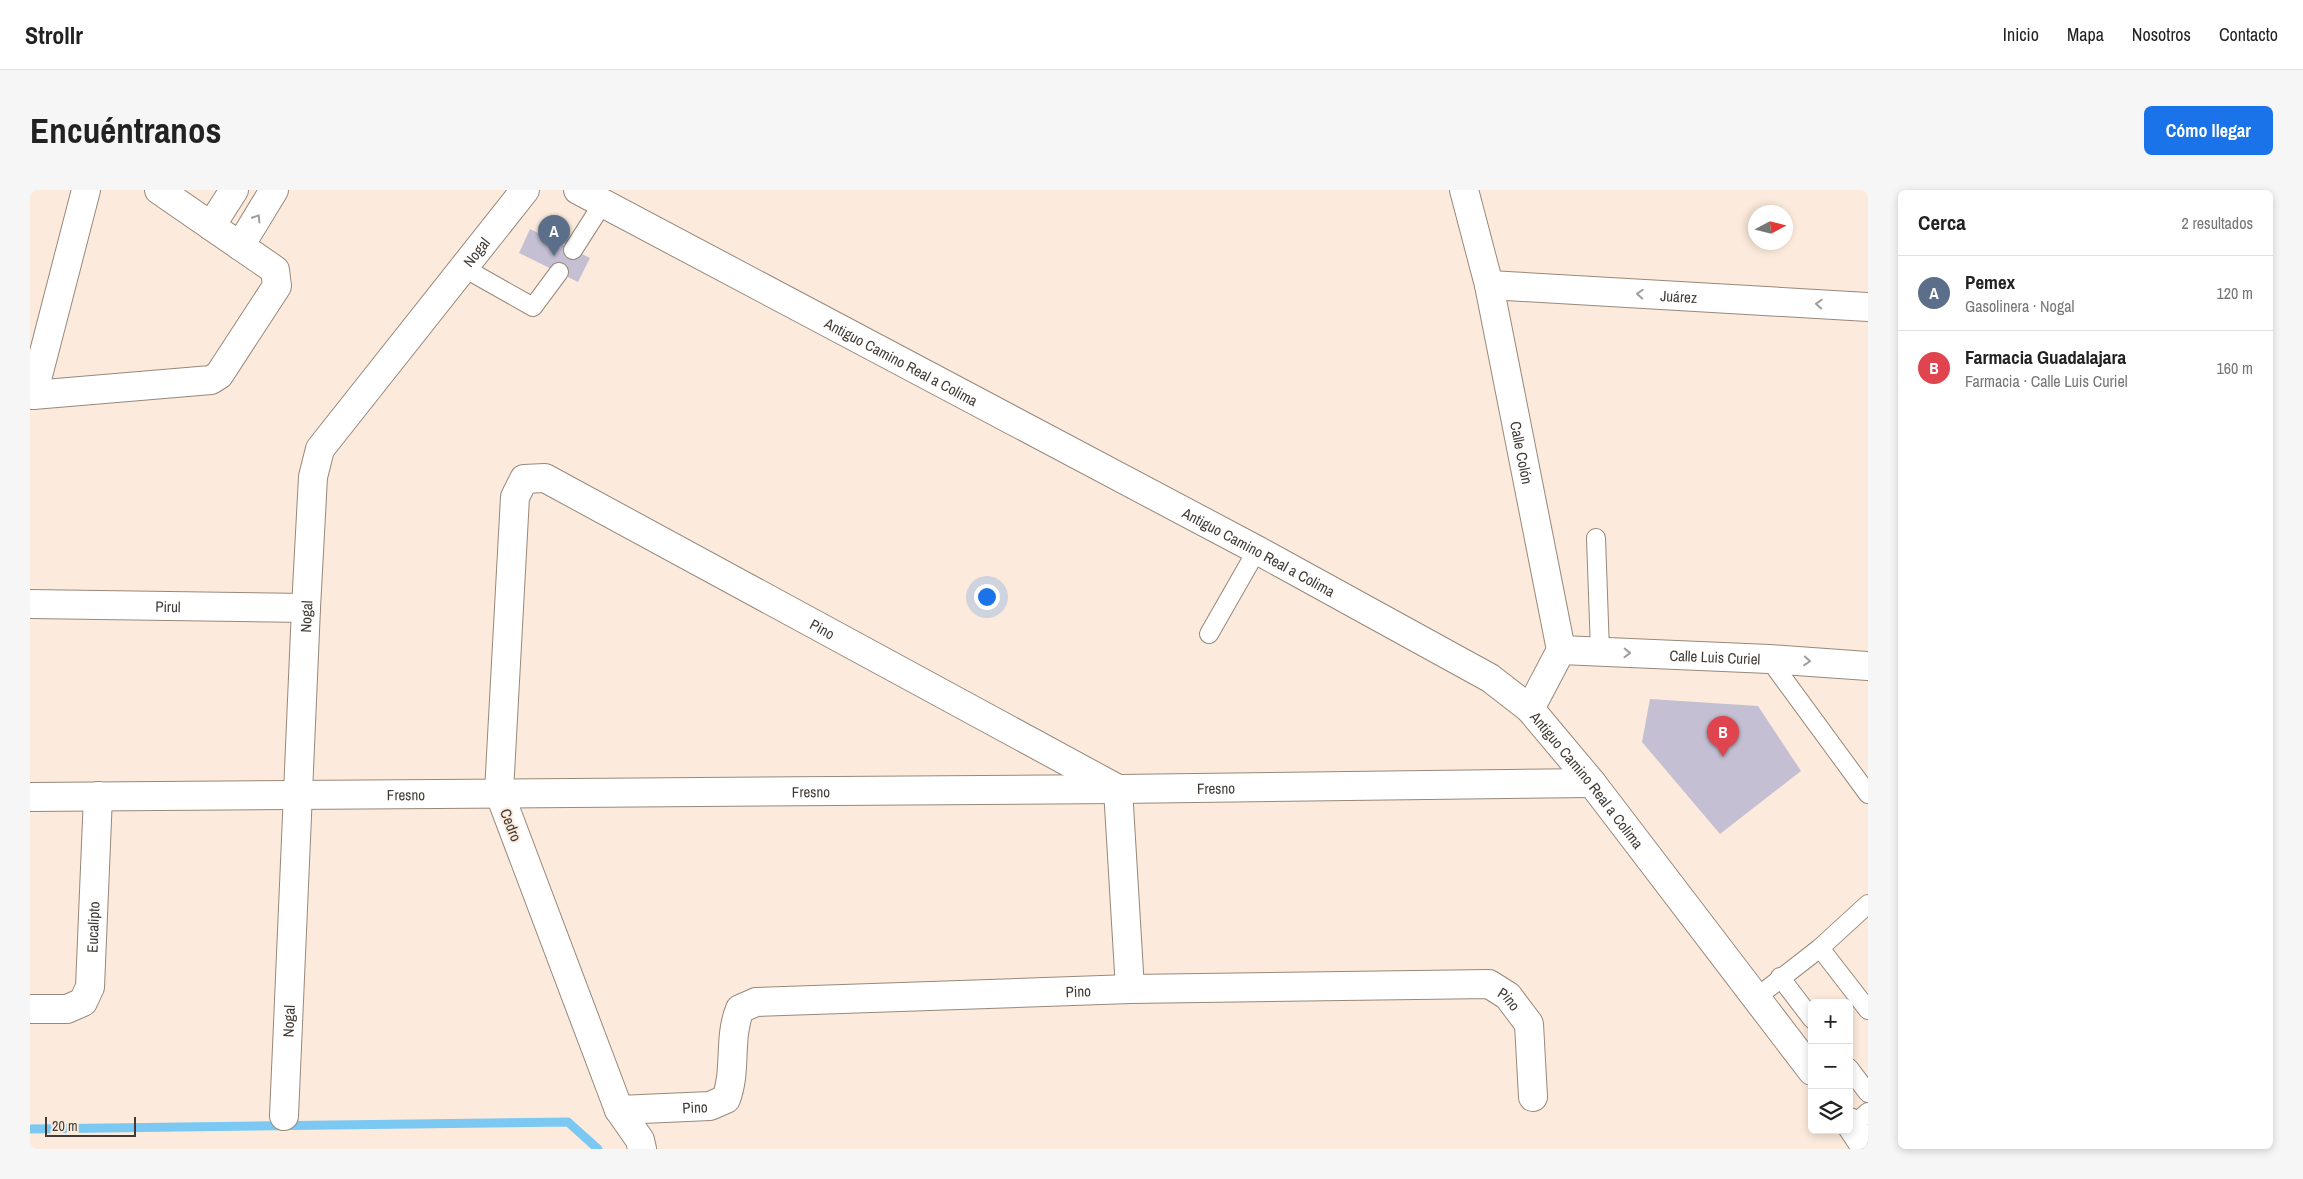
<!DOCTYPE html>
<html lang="es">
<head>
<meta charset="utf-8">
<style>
  :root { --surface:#fff; --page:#f6f6f6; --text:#222; --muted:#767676; --line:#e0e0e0; --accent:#1a73e8 }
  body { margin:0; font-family:"Archivo Narrow",sans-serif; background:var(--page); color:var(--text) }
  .controls { position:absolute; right:15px; bottom:15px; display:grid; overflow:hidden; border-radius:8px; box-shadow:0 2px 8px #0003 }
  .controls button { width:45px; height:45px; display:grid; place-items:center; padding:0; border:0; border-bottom:1px solid var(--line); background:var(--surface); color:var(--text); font:25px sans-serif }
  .compass { position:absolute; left:1718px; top:15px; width:45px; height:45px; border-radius:50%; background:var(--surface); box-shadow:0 2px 8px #0003; rotate:83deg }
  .scale { position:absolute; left:15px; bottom:12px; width:91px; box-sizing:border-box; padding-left:5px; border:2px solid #423b35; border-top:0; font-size:14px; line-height:18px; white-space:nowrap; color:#423b35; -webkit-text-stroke:4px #fcebdc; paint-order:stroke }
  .you { position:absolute; left:956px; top:406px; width:18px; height:18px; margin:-12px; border:4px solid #fff; border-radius:50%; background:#1a73e8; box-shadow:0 0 0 8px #1a73e833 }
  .badge { display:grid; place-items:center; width:32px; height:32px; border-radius:50%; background:var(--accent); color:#fff; font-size:16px; font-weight:700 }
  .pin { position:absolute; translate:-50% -41px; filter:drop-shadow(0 1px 2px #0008) }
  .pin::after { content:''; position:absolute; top:26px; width:18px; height:15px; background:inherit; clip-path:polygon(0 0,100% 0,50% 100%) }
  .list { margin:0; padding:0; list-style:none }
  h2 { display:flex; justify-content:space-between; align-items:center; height:65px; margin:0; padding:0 20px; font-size:21px }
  h2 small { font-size:16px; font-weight:400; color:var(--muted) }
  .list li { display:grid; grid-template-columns:32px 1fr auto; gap:15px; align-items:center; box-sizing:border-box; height:75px; padding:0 20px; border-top:1px solid var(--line) }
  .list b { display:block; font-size:19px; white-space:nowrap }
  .list p { margin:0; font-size:16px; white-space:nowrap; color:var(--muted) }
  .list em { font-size:16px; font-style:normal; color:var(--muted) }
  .icon { flex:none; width:28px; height:28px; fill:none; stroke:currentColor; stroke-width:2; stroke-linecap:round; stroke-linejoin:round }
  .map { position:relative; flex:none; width:1838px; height:959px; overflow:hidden; border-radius:8px }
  header { display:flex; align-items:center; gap:30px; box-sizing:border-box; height:70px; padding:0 25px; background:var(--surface); border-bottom:1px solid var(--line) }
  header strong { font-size:24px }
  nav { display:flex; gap:28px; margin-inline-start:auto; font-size:18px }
  .intro { display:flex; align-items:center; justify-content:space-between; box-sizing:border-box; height:120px; padding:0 30px }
  h1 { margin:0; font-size:35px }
  .button { padding:12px 22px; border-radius:8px; background:var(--accent); color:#fff; font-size:18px; font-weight:700 }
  main { display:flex; gap:30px; padding:0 30px }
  aside { flex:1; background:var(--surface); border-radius:8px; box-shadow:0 2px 8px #0003 }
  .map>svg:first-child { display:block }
</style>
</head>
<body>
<header>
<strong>Strollr</strong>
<nav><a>Inicio</a><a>Mapa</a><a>Nosotros</a><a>Contacto</a></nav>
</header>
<div class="intro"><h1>Encuéntranos</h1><a class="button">Cómo llegar</a></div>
<main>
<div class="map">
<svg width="1838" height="959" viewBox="0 0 1838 959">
  <rect width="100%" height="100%" fill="#fcebdc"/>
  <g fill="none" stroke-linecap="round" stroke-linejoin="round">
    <!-- stream -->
    <path stroke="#7bc8f3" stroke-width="9" d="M0 939 538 932 568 959"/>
  </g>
  <!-- building -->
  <g fill="#c4bfd3">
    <path d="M500 39 560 68 548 92 489 63Z"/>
    <path d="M1620 509 1728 516 1771 581 1690 644 1612 552Z"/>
  </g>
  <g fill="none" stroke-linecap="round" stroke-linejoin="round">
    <defs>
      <g id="service">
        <path d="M543 60 573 13"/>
        <path d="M434 78 503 117 529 82"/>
        <path d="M1566 348 1570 461"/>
        <path d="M1179 444 1227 360"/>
        <path d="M1739 469 1838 604"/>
        <path d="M1838 714 1790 758 1838 820"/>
        <path d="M1750 787 1782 829"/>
        <path d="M1727 807 1790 758"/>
        <path d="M1819 878 1838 903"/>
        <path d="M1822 936 1838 922"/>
      </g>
      <g id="minor">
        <path id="s1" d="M1434 0 1459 95 1531 460 1500 519"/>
        <path d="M181 36 204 0"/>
        <path d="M210 56 244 0"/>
        <path id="s2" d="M1459 95 1838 117"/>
        <path d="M0 205H3L56 0"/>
        <path d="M3 205 181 190 189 185 247 96 245 80 129 0"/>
        <path id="s3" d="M0 414 276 418"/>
        <path id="s4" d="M1531 460 1739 469 1838 476"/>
        <path id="s5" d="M0 607 1088 599 1562 593"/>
        <path id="s6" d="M0 819H37L53 812 60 797 68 606"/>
        <path id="s7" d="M589 920 680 916 696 909C707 880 698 848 710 819L726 812 1100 799 1459 794 1478 806 1499 834 1503 907"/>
        <path id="s8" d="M254 926 276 418 283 287 290 259 495 0"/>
        <path id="s9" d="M612 959 610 950 589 920 469 602 485 307 494 289 515 288 1088 599 1100 799"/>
      </g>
      <g id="secondary">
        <path id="s10" d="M548 0 1227 360 1460 488 1500 519 1562 593 1782 881"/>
        <path d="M1819 932 1837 959"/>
      </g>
    </defs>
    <!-- service casing -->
    <use href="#service" stroke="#97887a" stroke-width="20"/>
    <!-- minor casing -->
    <use href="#minor" stroke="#97887a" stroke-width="30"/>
    <!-- secondary casing -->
    <use href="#secondary" stroke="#97887a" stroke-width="30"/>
    <!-- service -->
    <use href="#service" stroke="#fff" stroke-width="18"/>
    <!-- minor -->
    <use href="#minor" stroke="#fff" stroke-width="28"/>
    <!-- secondary -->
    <use href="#secondary" stroke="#fff" stroke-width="28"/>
  </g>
  <!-- one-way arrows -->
  <defs><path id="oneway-chevron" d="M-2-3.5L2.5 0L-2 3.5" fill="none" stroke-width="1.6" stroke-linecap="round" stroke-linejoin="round" transform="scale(1.25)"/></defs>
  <g stroke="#a09d9a">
    <use href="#oneway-chevron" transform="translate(227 28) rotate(-58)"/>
    <use href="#oneway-chevron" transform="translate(1610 104) rotate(-177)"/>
    <use href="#oneway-chevron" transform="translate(1789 114) rotate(-177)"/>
    <use href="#oneway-chevron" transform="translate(1597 463) rotate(2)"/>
    <use href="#oneway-chevron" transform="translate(1777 471) rotate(4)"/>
  </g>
  <g text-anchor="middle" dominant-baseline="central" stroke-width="4" stroke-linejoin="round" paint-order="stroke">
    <!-- street labels -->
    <g font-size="15" fill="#423b35" stroke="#fcebdc">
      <text stroke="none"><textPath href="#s8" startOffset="920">Nogal</textPath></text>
      <text stroke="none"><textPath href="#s2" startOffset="190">Juárez</textPath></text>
      <text stroke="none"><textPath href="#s10" startOffset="366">Antiguo Camino Real a Colima</textPath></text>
      <text stroke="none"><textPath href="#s1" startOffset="269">Calle Colón</textPath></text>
      <text stroke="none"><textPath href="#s10" startOffset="771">Antiguo Camino Real a Colima</textPath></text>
      <text stroke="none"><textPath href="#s3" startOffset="138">Pirul</textPath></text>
      <text stroke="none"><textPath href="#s8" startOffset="500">Nogal</textPath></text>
      <text stroke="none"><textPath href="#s9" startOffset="1038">Pino</textPath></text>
      <text stroke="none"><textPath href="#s4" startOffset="154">Calle Luis Curiel</textPath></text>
      <text stroke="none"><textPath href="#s10" startOffset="1176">Antiguo Camino Real a Colima</textPath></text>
      <text stroke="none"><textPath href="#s5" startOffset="1186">Fresno</textPath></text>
      <text stroke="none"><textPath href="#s5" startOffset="781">Fresno</textPath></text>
      <text stroke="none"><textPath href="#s5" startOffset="376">Fresno</textPath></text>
      <text transform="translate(481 635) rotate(69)">Cedro</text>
      <text stroke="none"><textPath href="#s6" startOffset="131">Eucalipto</textPath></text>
      <text stroke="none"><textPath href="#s7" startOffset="540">Pino</textPath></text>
      <text stroke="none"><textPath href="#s7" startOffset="976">Pino</textPath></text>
      <text stroke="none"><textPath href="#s8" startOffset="95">Nogal</textPath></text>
      <text stroke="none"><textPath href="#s7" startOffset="76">Pino</textPath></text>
    </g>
  </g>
</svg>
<div class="controls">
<button>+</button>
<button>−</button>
<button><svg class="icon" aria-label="layers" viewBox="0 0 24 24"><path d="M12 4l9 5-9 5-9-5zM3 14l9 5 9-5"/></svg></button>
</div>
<svg class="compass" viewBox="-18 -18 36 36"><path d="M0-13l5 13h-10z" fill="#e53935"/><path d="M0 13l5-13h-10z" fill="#767676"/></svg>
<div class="scale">20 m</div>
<div class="you"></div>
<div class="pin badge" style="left:524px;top:66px;background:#5c6f8a">A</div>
<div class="pin badge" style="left:1693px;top:567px;background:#e0444e">B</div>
</div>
<aside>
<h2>Cerca<small>2 resultados</small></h2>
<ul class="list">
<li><span class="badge" style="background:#5c6f8a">A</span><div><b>Pemex</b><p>Gasolinera · Nogal</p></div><em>120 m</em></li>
<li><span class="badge" style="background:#e0444e">B</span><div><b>Farmacia Guadalajara</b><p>Farmacia · Calle Luis Curiel</p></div><em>160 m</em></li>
</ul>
</aside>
</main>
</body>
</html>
